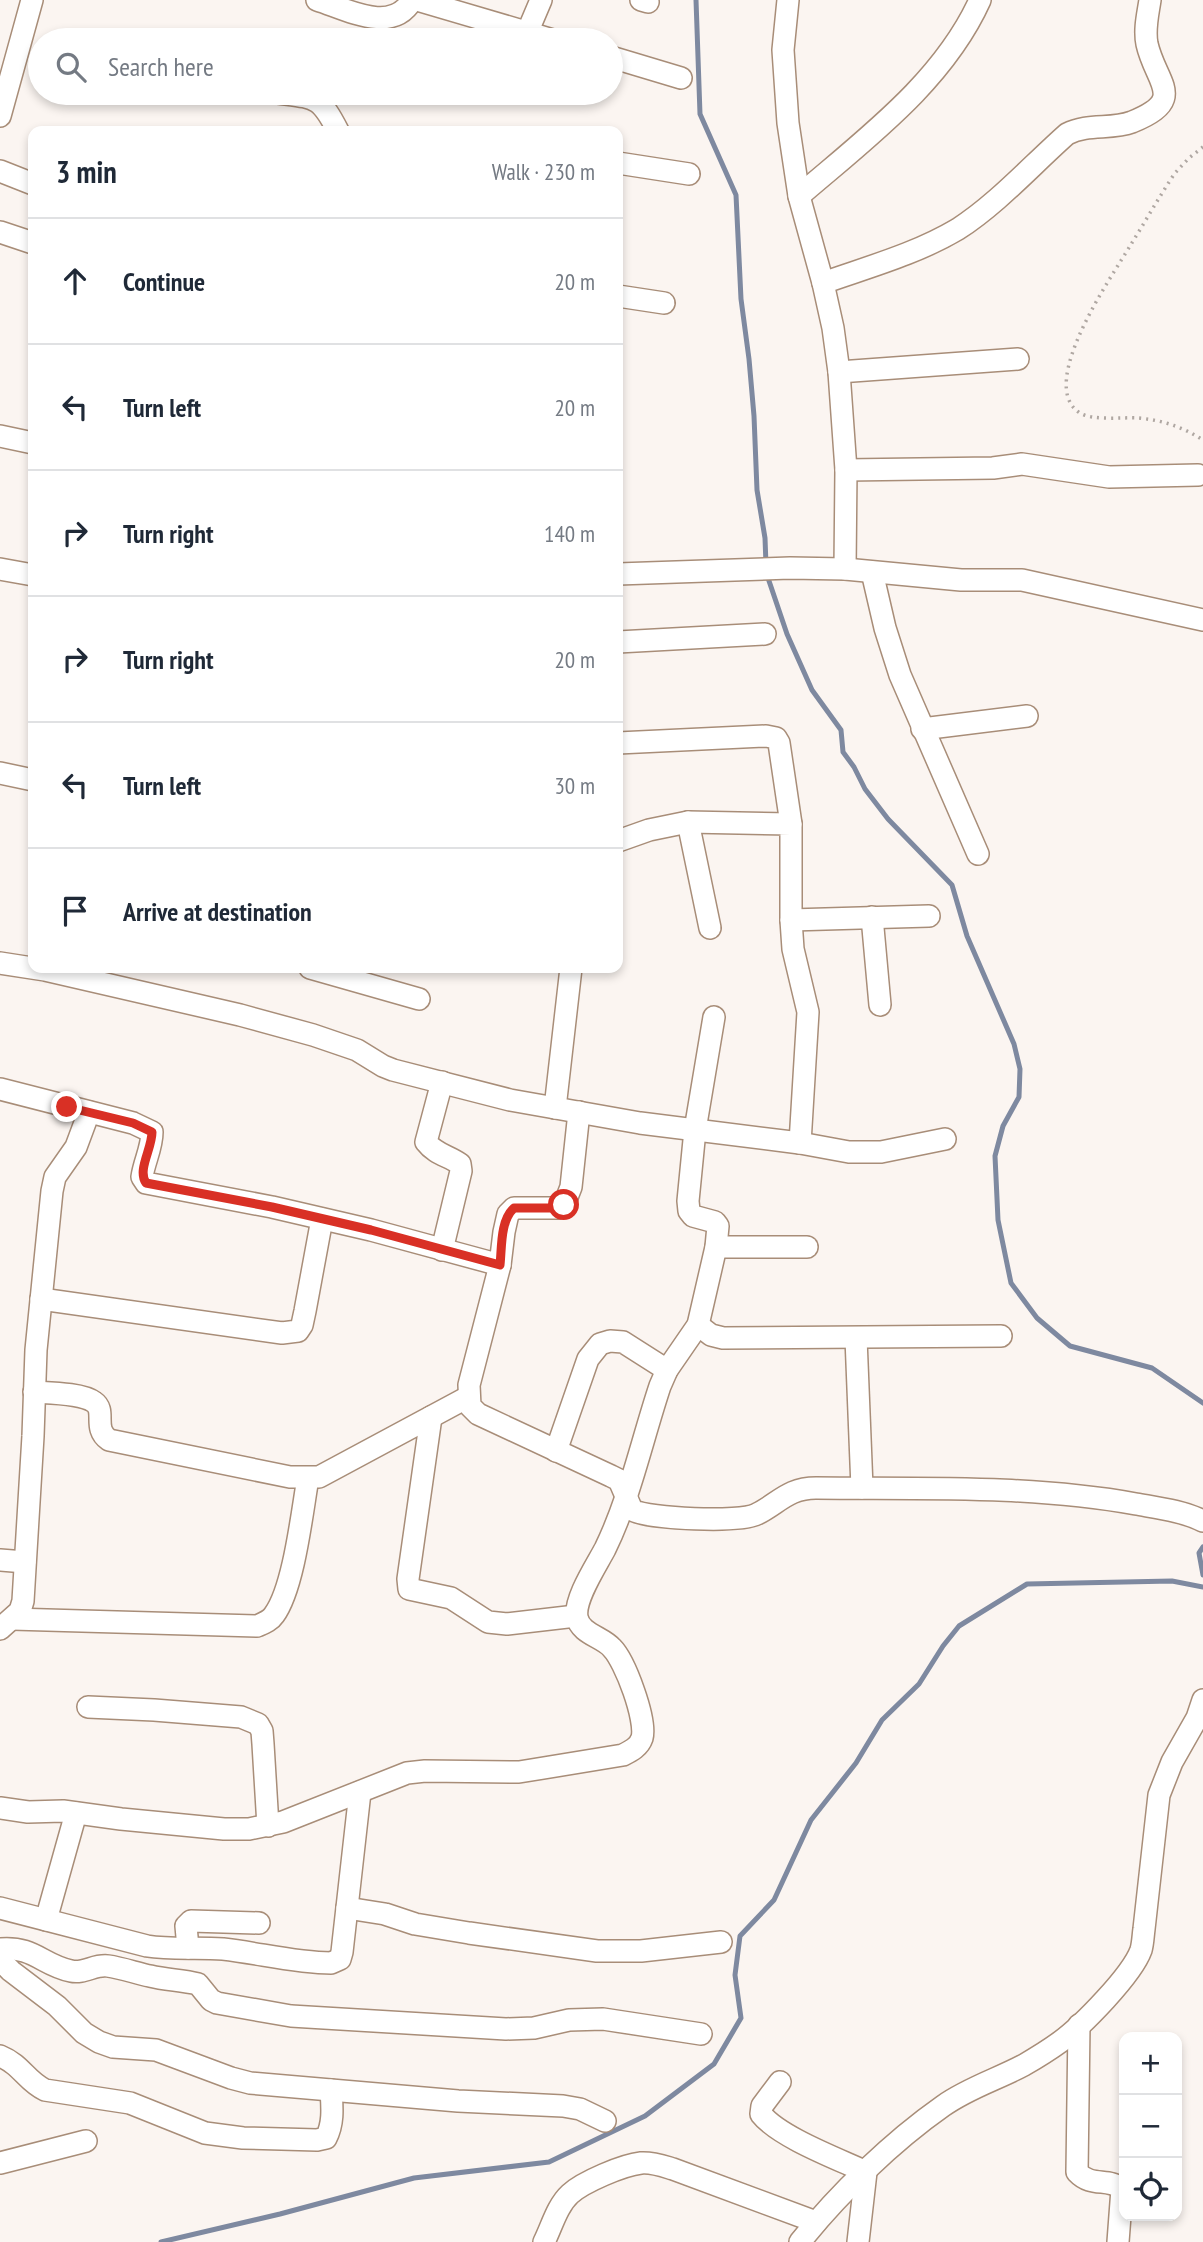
<!DOCTYPE html>
<html lang="en">
<head>
<meta charset="utf-8">
<style>
  :root { --surface:#fff; --page:#f2f2f3; --text:#1f2937; --muted:#747a83; --line:#e0e1e3 }
  body { margin:0; font-family:"PT Sans Narrow",sans-serif; background:var(--page); color:var(--text) }
  .controls { position:absolute; right:21px; bottom:21px; display:grid; overflow:hidden; border-radius:14px; box-shadow:0 4px 10px #0003 }
  .controls button { width:63px; height:63px; display:grid; place-items:center; padding:0; border:0; border-bottom:2px solid var(--line); background:var(--surface); color:var(--text); font:35px sans-serif }
  .stop { position:absolute; width:21px; height:21px; margin:-16px; border:5px solid #d93025; border-radius:50%; background:#fff }
  .stop.end { background:#d93025; border-color:#fff; box-shadow:0 2px 7px #0008 }
  .list { margin:0; padding:0; list-style:none }
  h2 { display:flex; justify-content:space-between; align-items:center; height:91px; margin:0; padding:0 28px; font-size:30px }
  h2 small { font-size:23px; font-weight:400; color:var(--muted) }
  .list li { display:grid; grid-template-columns:46px 1fr auto; gap:21px; align-items:center; box-sizing:border-box; height:126px; padding:0 28px; border-top:2px solid var(--line) }
  .list b { display:block; font-size:26px; white-space:nowrap }
  .list em { font-size:23px; font-style:normal; color:var(--muted) }
  .icon { flex:none; width:38px; height:38px; fill:none; stroke:currentColor; stroke-width:2; stroke-linecap:round; stroke-linejoin:round }
  .map { position:relative; flex:none; width:1203px; height:2242px; overflow:hidden }
  .search { position:absolute; background:var(--surface); box-shadow:0 4px 10px #0003; left:28px; top:28px; width:595px; height:77px; display:flex; align-items:center; gap:18px; box-sizing:border-box; padding:0 24px; border-radius:38px; color:var(--muted); font-size:26px }
  .panel { position:absolute; background:var(--surface); box-shadow:0 4px 10px #0003; left:28px; top:126px; width:595px; height:847px; border-radius:14px }
  .map>svg:first-child { display:block }
</style>
</head>
<body>
<div class="map">
<svg width="1203" height="2242" viewBox="0 0 1203 2242">
  <rect width="100%" height="100%" fill="#fbf5f1"/>
  <g fill="none" stroke-linecap="round" stroke-linejoin="round">
    <!-- stream -->
    <g stroke="#7e89a0" stroke-width="5">
      <path d="M696 0 700 114 736 195 741 299 749 359 754 416 757 490 765 538 766 565"/>
      <path d="M767 575 787 634 812 690 841 730 843 752 854 767 865 789 888 819 952 885 967 936 1014 1044 1020 1069 1019 1097 1003 1126 995 1156 998 1220 1011 1283 1037 1318 1070 1346 1152 1368 1203 1403"/>
      <path d="M1203 1547 1199 1553 1203 1575"/>
      <path d="M161 2242 280 2214 414 2178 549 2162 645 2116 714 2064 741 2018 735 1975 740 1936 774 1900 811 1820 856 1763 882 1720 919 1684 943 1646 959 1626 1027 1584 1172 1581 1203 1587"/>
    </g>
    <defs>
      <g id="street">
        <path d="M317 0C346 9 392 35 412 0"/>
        <path d="M417 0 553 40"/>
        <path d="M641 0 648 2"/>
        <path d="M788 0 783 50 788 123 799 196 823 283 833 328 839 372 846 470 845 569"/>
        <path d="M527 33 541 0"/>
        <path d="M611 57 681 78"/>
        <path d="M278 93C316 98 320 96 338 131"/>
        <path d="M0 116 32 0"/>
        <path d="M618 163 689 174"/>
        <path d="M0 171 33 184"/>
        <path d="M799 196C865 139 943 82 980 0"/>
        <path d="M0 232 33 243"/>
        <path d="M823 283C868 267 916 254 958 229 997 204 1032 165 1067 134 1088 123 1111 130 1132 122 1188 99 1156 84 1147 44 1144 29 1148 14 1150 0"/>
        <path d="M618 296 664 303"/>
        <path d="M839 372 1018 359"/>
        <path d="M0 436 33 443"/>
        <path d="M846 470 993 468 1022 464 1109 477 1198 475"/>
        <path d="M0 569 33 575"/>
        <path d="M872 572 885 628 900 675 978 854"/>
        <path d="M618 574 790 568 845 569 961 580H1022L1203 620"/>
        <path d="M618 642 765 634"/>
        <path d="M922 729 1027 716"/>
        <path d="M618 743 766 736 776 738 779 743 791 824"/>
        <path d="M0 773 33 780"/>
        <path d="M688 822 710 928"/>
        <path d="M618 841 649 830 688 822 791 824V920L793 949 808 1012 800 1143"/>
        <path d="M872 917 880 1005"/>
        <path d="M791 920 929 916"/>
        <path d="M0 963 45 970 240 1015 313 1035 357 1050 383 1066 393 1070 510 1100 640 1123 800 1143 849 1152H881L945 1139"/>
        <path d="M310 968 419 999"/>
        <path d="M442 1082 426 1142C435 1154 449 1156 460 1164L461 1171 442 1250"/>
        <path d="M0 1089 133 1123 152 1132C152 1148 144 1162 142 1177L146 1183 272 1207 371 1230 500 1265"/>
        <path d="M555 1108 571 968"/>
        <path d="M579 1112 571 1187 564 1205 558 1208H514L508 1214 504 1232 500 1265 469 1385 470 1406 478 1414 611 1476 619 1480 632 1510C649 1519 740 1523 757 1514 779 1503 788 1488 816 1488 922 1489 1031 1485 1136 1504 1158 1508 1183 1511 1203 1521"/>
        <path d="M716 1247H807"/>
        <path d="M41 1299 282 1333 298 1331 302 1325 305 1311 322 1219"/>
        <path d="M698 1325 711 1335 723 1338 1001 1336"/>
        <path d="M856 1338 862 1488"/>
        <path d="M34 1392C49 1393 82 1393 94 1402 107 1411 92 1428 109 1440L290 1477H319L468 1397"/>
        <path d="M431 1417 408 1579 409 1589 451 1598 488 1622 507 1624 576 1616"/>
        <path d="M556 1451 588 1359 600 1344 610 1341 623 1342 667 1370"/>
        <path d="M0 1560 25 1562"/>
        <path d="M12 1619 257 1626C264 1623 270 1621 274 1615 294 1588 302 1512 308 1478"/>
        <path d="M0 1629 20 1611 23 1601 33 1436 36 1350 52 1191 55 1177 76 1147 89 1112"/>
        <path d="M88 1707 154 1710 241 1717 258 1724 262 1731 263 1744 268 1826"/>
        <path d="M0 1808 28 1812 63 1811 121 1819 224 1829H249L283 1822 407 1773 425 1771 519 1772 623 1755C631 1751 639 1747 642 1738 647 1720 625 1661 612 1648 603 1637 580 1634 577 1617 574 1599 596 1566 605 1549 630 1498 642 1440 660 1386L667 1370 698 1325 716 1247 718 1226 715 1222 693 1216 689 1211 688 1201 695 1130 714 1017"/>
        <path d="M0 1908 147 1946C172 1950 197 1947 223 1949 259 1953 295 1963 331 1963L340 1959 342 1952 360 1792"/>
        <path d="M347 1908 385 1914 415 1924 469 1933 597 1951H641L721 1942"/>
        <path d="M46 1920 76 1813"/>
        <path d="M188 1948 186 1926 191 1921 259 1923"/>
        <path d="M0 1949C34 1946 42 1965 71 1971 84 1974 95 1964 108 1966 122 1968 136 1973 150 1976 166 1980 182 1980 198 1984L211 2000 217 2003 291 2016 506 2029 534 2028 569 2020 603 2019 701 2034"/>
        <path d="M0 1960 11 1971 57 2006 84 2033 99 2042 113 2047 156 2050 231 2078 250 2083 458 2101 563 2106 580 2109 605 2121"/>
        <path d="M1079 2025 1077 2172C1092 2188 1108 2177 1122 2189L1118 2242"/>
        <path d="M0 2056C22 2065 26 2081 45 2090L130 2103 205 2133 243 2138 317 2140 326 2138C334 2123 332 2106 331 2090"/>
        <path d="M780 2082 762 2106 761 2114C779 2137 838 2159 866 2172L858 2242"/>
        <path d="M0 2163 86 2141"/>
        <path d="M544 2242C552 2226 557 2206 570 2194 583 2182 623 2165 641 2163 652 2162 663 2166 673 2169L816 2222"/>
        <path d="M800 2242C838 2194 893 2141 943 2106 968 2088 998 2079 1024 2065 1036 2058 1049 2050 1060 2042 1082 2026 1132 1975 1141 1950 1143 1943 1143 1936 1144 1929L1159 1795 1172 1762 1197 1718 1203 1700"/>
      </g>
    </defs>
    <!-- street casing -->
    <use href="#street" stroke="#a88d78" stroke-width="24"/>
    <!-- path -->
    <path stroke="#afa7a2" stroke-width="3.5" stroke-dasharray="2 5" stroke-linecap="butt" d="M1203 147 1189 158 1175 173C1159 197 1145 222 1130 246 1113 275 1035 385 1080 413 1093 421 1123 417 1138 418 1162 420 1183 427 1203 440"/>
    <!-- street -->
    <use href="#street" stroke="#fff" stroke-width="21"/>
  </g>
  <g fill="none" stroke-linecap="round" stroke-linejoin="round">
    <!-- route -->
    <path stroke="#d93025" stroke-width="9" d="M67 1107 133 1123 152 1132C152 1149 137 1170 146 1183L272 1207 371 1230 500 1265C502 1247 500 1221 514 1208H558L564 1205"/>
  </g>
</svg>
<div class="controls">
<button>+</button>
<button>−</button>
<button><svg class="icon" aria-label="locate" viewBox="0 0 24 24"><circle cx="12" cy="12" r="6"/><path d="M12 2v4M12 18v4M2 12h4M18 12h4"/></svg></button>
</div>
<div class="stop" style="left:564px;top:1205px"></div>
<div class="stop end" style="left:67px;top:1107px"></div>
<div class="search"><svg class="icon" aria-label="search" viewBox="0 0 24 24"><circle cx="10" cy="10" r="6"/><path d="M15 15l6 6"/></svg>Search here</div>
<section class="panel">
<h2>3 min<small>Walk · 230 m</small></h2>
<ul class="list">
<li><svg class="icon" aria-label="ahead" viewBox="0 0 24 24"><path d="M12 20V5M6 11l6-6 6 6"/></svg><div><b>Continue</b></div><em>20 m</em></li>
<li><svg class="icon" aria-label="left" viewBox="0 0 24 24"><path d="M17 20v-9H6M10 6l-5 5 5 5"/></svg><div><b>Turn left</b></div><em>20 m</em></li>
<li><svg class="icon" aria-label="right" viewBox="0 0 24 24"><path d="M7 20v-9h11M14 6l5 5-5 5"/></svg><div><b>Turn right</b></div><em>140 m</em></li>
<li><svg class="icon" aria-label="right" viewBox="0 0 24 24"><path d="M7 20v-9h11M14 6l5 5-5 5"/></svg><div><b>Turn right</b></div><em>20 m</em></li>
<li><svg class="icon" aria-label="left" viewBox="0 0 24 24"><path d="M17 20v-9H6M10 6l-5 5 5 5"/></svg><div><b>Turn left</b></div><em>30 m</em></li>
<li><svg class="icon" aria-label="arrive" viewBox="0 0 24 24"><path d="M6 21V4h12l-3 4 3 4H6"/></svg><div><b>Arrive at destination</b></div></li>
</ul>
</section>
</div>
</body>
</html>
